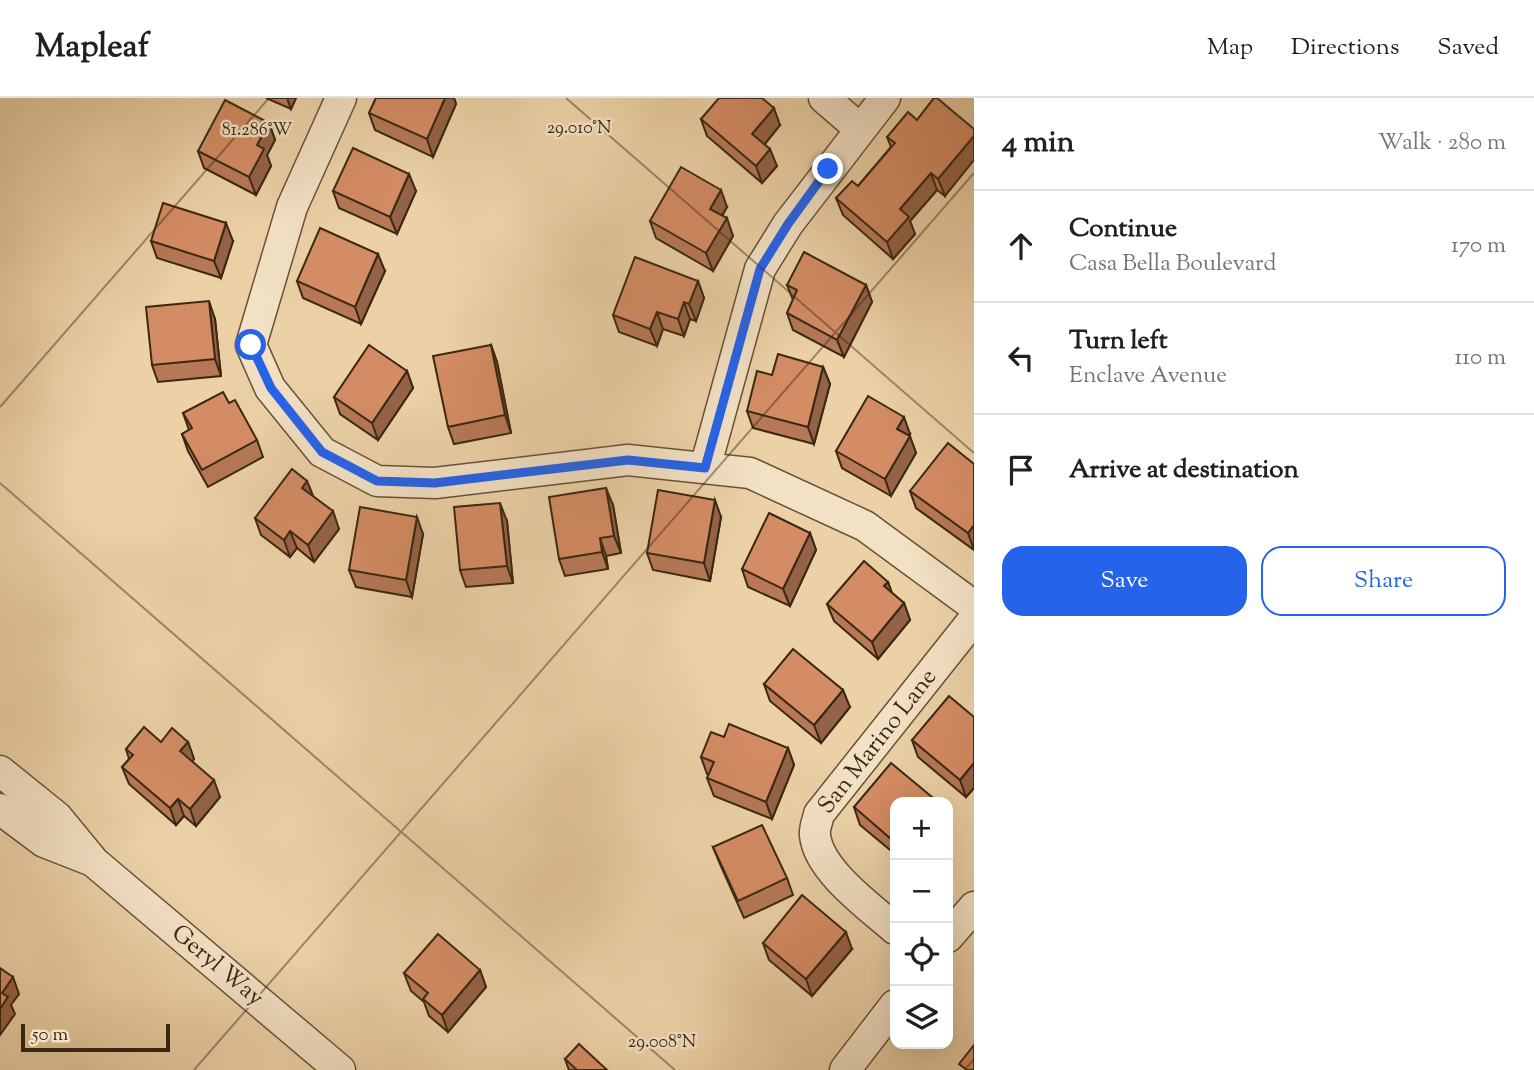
<!DOCTYPE html>
<html lang="en">
<head>
<meta charset="utf-8">
<style>
  :root { --surface:#fff; --page:#f6f6f6; --text:#202124; --muted:#757577; --line:#e0e0e0; --accent:#2563eb }
  body { margin:0; font-family:"Sorts Mill Goudy",serif; background:var(--page); color:var(--text) }
  .controls { position:absolute; right:21px; bottom:21px; display:grid; overflow:hidden; border-radius:14px; box-shadow:0 7px 28px #0002 }
  .controls button { width:63px; height:63px; display:grid; place-items:center; padding:0; border:0; border-bottom:2px solid var(--line); background:var(--surface); color:var(--text); font:35px sans-serif }
  .scale { position:absolute; left:21px; bottom:18px; width:149px; box-sizing:border-box; padding-left:7px; border:4px solid #3b2813; border-top:0; font-size:19px; line-height:24px; white-space:nowrap; color:#3b2813; -webkit-text-stroke:5px #f3e1c5; paint-order:stroke }
  .stop { position:absolute; width:21px; height:21px; margin:-16px; border:5px solid #2563eb; border-radius:50%; background:#fff }
  .stop.end { background:#2563eb; border-color:#fff; box-shadow:0 2px 7px #0008 }
  .list { margin:0; padding:0; list-style:none }
  h2 { display:flex; justify-content:space-between; align-items:center; height:91px; margin:0; padding:0 28px; font-size:30px }
  h2 small { font-size:23px; font-weight:400; color:var(--muted) }
  .list li { display:grid; grid-template-columns:46px 1fr auto; gap:21px; align-items:center; box-sizing:border-box; height:112px; padding:0 28px; border-top:2px solid var(--line) }
  .list b { display:block; font-size:26px; white-space:nowrap }
  .list p { margin:0; font-size:23px; white-space:nowrap; color:var(--muted) }
  .list em { font-size:23px; font-style:normal; color:var(--muted) }
  .actions { display:flex; gap:14px; padding:21px 28px }
  .actions a { flex:1; padding:16px 0; border:2px solid var(--accent); border-radius:21px; text-align:center; font-size:24px; color:var(--accent) }
  .actions .main { background:var(--accent); color:#fff }
  .icon { flex:none; width:38px; height:38px; fill:none; stroke:currentColor; stroke-width:2; stroke-linecap:round; stroke-linejoin:round }
  .map { position:relative; flex:none; width:974px; height:972px; overflow:hidden }
  header { display:flex; align-items:center; gap:42px; box-sizing:border-box; height:98px; padding:0 35px; background:var(--surface); border-bottom:2px solid var(--line) }
  header strong { font-size:33px }
  nav { display:flex; gap:38px; margin-inline-start:auto; font-size:24px }
  main { display:flex }
  aside { flex:1; background:var(--surface) }
  .map>svg:first-child { display:block }
</style>
</head>
<body>
<header>
<strong>Mapleaf</strong>
<nav><a>Map</a><a>Directions</a><a>Saved</a></nav>
</header>
<main>
<div class="map">
<svg width="974" height="972" viewBox="0 0 974 972">
  <rect width="100%" height="100%" fill="#ecd1a6"/>
  <filter id="stains"><feTurbulence type="fractalNoise" baseFrequency=".00286" numOctaves="4"/><feColorMatrix values="0 0 0 0 .2 0 0 0 0 .09 0 0 0 0 .02 0 0 0 .5 -.17"/></filter>
  <radialGradient id="worn" r=".72"><stop offset=".6" stop-color="#630" stop-opacity="0"/><stop offset="1" stop-color="#630" stop-opacity=".3"/></radialGradient>
  <g fill="none" stroke-linecap="round" stroke-linejoin="round">
    <defs>
      <g id="minor">
        <path d="M341 0 292 109 251 247 270 290 322 354 377 383 435 385 628 362 750 375 865 428 974 508"/>
        <path d="M824 0 860 31"/>
        <path d="M705 370 760 171 788 126 885 0"/>
        <path d="M0 673 57 719 94 764 340 972"/>
        <path d="M0 711 44 744 90 762"/>
        <path d="M895 831C870 809 818 772 815 737 814 730 818 722 819 716L974 521"/>
        <path d="M948 839 974 809"/>
        <path d="M845 972 895 907"/>
      </g>
    </defs>
    <!-- minor casing -->
    <use href="#minor" stroke="#675238" stroke-width="33"/>
    <!-- minor -->
    <use href="#minor" stroke="#f3e1c5" stroke-width="30"/>
  </g>
  <!-- wall -->
  <g fill="#b67856" stroke="#3b2813" stroke-width="2">
    <path d="M266 0H296L291 11Z"/>
    <path d="M376 0H454L456 6 433 59 375 32 369 15Z"/>
    <path d="M934 0 945 98 937 92 910 123 915 136 893 161 843 117 836 100 858 88 891 49 887 39 917 22Z"/>
    <path d="M701 21 780 27 765 46 777 68 762 85 707 38Z"/>
    <path d="M269 25 275 42 267 57 271 68 256 97 204 70 198 53Z"/>
    <path d="M333 93H416L397 136 339 110Z"/>
    <path d="M727 109 722 118 733 138 713 173 656 140 650 123Z"/>
    <path d="M151 143H233L221 180 157 160Z"/>
    <path d="M385 173 361 226 303 200 297 183Z"/>
    <path d="M698 183 704 200 696 223 690 221 684 238 663 231 657 248 619 234 613 217Z"/>
    <path d="M787 187H866L872 204 844 259 793 232 787 215 793 202Z"/>
    <path d="M215 221 221 278 158 284 152 267Z"/>
    <path d="M491 247 497 264 511 335 454 346 448 329Z"/>
    <path d="M823 269 830 286 814 346 753 330 747 313 772 277Z"/>
    <path d="M407 273 413 290 378 342 340 316 334 299Z"/>
    <path d="M229 305 257 342 263 359 208 389 188 353 182 336 189 332 183 315Z"/>
    <path d="M910 336 909 338 916 355 891 398 842 370 836 353Z"/>
    <path d="M974 366V452L916 410 910 393Z"/>
    <path d="M313 398 339 431 314 464 297 450 290 459 261 437 255 420Z"/>
    <path d="M613 407 621 455 606 458 608 471 565 478 559 461Z"/>
    <path d="M721 419 710 483 653 472 647 455Z"/>
    <path d="M507 423 513 485 466 489 460 472Z"/>
    <path d="M810 435 816 452 790 508 748 489 742 471Z"/>
    <path d="M423 436 412 499 356 489 349 472Z"/>
    <path d="M888 484 892 495 904 505 910 522 878 561 834 523 827 506Z"/>
    <path d="M764 586 850 609 821 645 770 603Z"/>
    <path d="M974 619V690L966 699 918 659 912 642Z"/>
    <path d="M161 644H188L194 661 192 663 220 699 196 728 184 718 176 727 129 686 122 669 129 661 126 651Z"/>
    <path d="M788 650 794 667 772 721 714 698 707 680 709 677 707 676 701 659Z"/>
    <path d="M895 704V756L860 727 854 709Z"/>
    <path d="M713 749 787 780 793 797 744 820 720 766Z"/>
    <path d="M763 845 852 851 812 898 769 862Z"/>
    <path d="M480 872 486 889 448 934 429 918 424 904 411 893 404 875Z"/>
    <path d="M565 961 607 972H569Z"/>
  </g>
  <!-- shaded-wall -->
  <g fill="#946246" stroke="#3b2813" stroke-width="2">
    <path d="M287 0H296L291 11Z"/>
    <path d="M445 0H454L456 6 433 59 427 41Z"/>
    <path d="M774 10 780 27 759 53 752 36Z"/>
    <path d="M269 25 275 42 267 57 271 68 256 97 249 79 257 47Z"/>
    <path d="M974 38V62L945 98 938 81Z"/>
    <path d="M770 51 777 68 762 85 756 68Z"/>
    <path d="M931 75 937 92 910 123 915 136 893 161 887 144 900 111Z"/>
    <path d="M409 76 416 93 397 136 390 119Z"/>
    <path d="M721 92 727 109 716 128 710 111Z"/>
    <path d="M727 120 733 138 713 173 706 155Z"/>
    <path d="M226 125 233 143 221 180 214 163Z"/>
    <path d="M378 156 385 173 361 226 355 209Z"/>
    <path d="M698 183 704 200 696 223 689 206Z"/>
    <path d="M866 187 872 204 844 259 837 242Z"/>
    <path d="M209 203 215 221 221 278 215 261Z"/>
    <path d="M684 204 690 221 684 238 678 221Z"/>
    <path d="M657 214 663 231 657 248 650 231Z"/>
    <path d="M491 247 497 264 511 335 505 317Z"/>
    <path d="M823 269 830 286 814 346 808 329Z"/>
    <path d="M407 273 413 290 378 342 372 325Z"/>
    <path d="M904 319 910 336 903 348 897 331Z"/>
    <path d="M910 338 916 355 891 398 885 381Z"/>
    <path d="M307 383 314 400 302 390Z"/>
    <path d="M606 390 613 407 621 455 614 438Z"/>
    <path d="M715 402 721 419 710 483 704 465Z"/>
    <path d="M500 405 507 423 513 485 507 468Z"/>
    <path d="M333 413 339 431 314 464 308 447Z"/>
    <path d="M417 419 423 436 412 499 406 482Z"/>
    <path d="M974 427V452L968 435Z"/>
    <path d="M290 433 297 450 290 459 284 442Z"/>
    <path d="M810 435 816 452 790 508 783 491Z"/>
    <path d="M600 440 606 458 608 471 602 454Z"/>
    <path d="M888 484 894 501 884 488Z"/>
    <path d="M904 505 910 522 878 561 872 544Z"/>
    <path d="M843 592 850 609 821 645 814 627Z"/>
    <path d="M188 644 194 661 186 670 180 653Z"/>
    <path d="M788 650 794 667 772 721 766 704Z"/>
    <path d="M974 665V690L966 699 960 682Z"/>
    <path d="M214 682 220 699 196 728 190 711Z"/>
    <path d="M178 701 184 718 176 727 170 710Z"/>
    <path d="M895 735V753L891 741Z"/>
    <path d="M846 834 852 851 812 898 806 881Z"/>
    <path d="M480 872 486 889 448 934 442 917Z"/>
    <path d="M13 879 19 896 11 907 15 916 0 937V911L2 895Z"/>
  </g>
  <!-- building -->
  <g fill="#d48c64" stroke="#3b2813" stroke-width="2">
    <path d="M376 0H445L427 41 369 15Z"/>
    <path d="M719 0H762L774 10 752 36 770 51 756 68 701 21Z"/>
    <path d="M934 0H937L974 31V38L938 81 931 75 900 111 909 119 887 144 836 100 852 83 858 88 895 45 887 39 908 14 917 22Z"/>
    <path d="M225 2 269 25 257 47 264 51 249 79 198 53Z"/>
    <path d="M353 50 409 76 390 119 333 93Z"/>
    <path d="M681 69 721 92 710 111 727 120 706 155 650 123Z"/>
    <path d="M163 105 226 125 214 163 151 143Z"/>
    <path d="M320 130 378 156 355 209 297 183Z"/>
    <path d="M804 154 866 187 837 242 787 215 797 192 787 187Z"/>
    <path d="M635 159 698 183 689 206 684 204 678 221 657 214 650 231 613 217Z"/>
    <path d="M209 203 215 261 152 267 146 209Z"/>
    <path d="M369 247 407 273 372 325 334 299Z"/>
    <path d="M491 247 505 317 448 329 433 258Z"/>
    <path d="M778 256 823 269 808 329 747 313 757 273 772 277Z"/>
    <path d="M223 294 229 305 235 302 257 342 202 372 182 336 192 330 183 315Z"/>
    <path d="M868 298 904 319 897 331 910 338 885 381 836 353Z"/>
    <path d="M948 345 974 366V427L968 435 910 393Z"/>
    <path d="M292 371 307 383 302 390 333 413 308 447 290 433 284 442 255 420Z"/>
    <path d="M606 390 614 438 600 440 602 454 559 461 549 399Z"/>
    <path d="M658 392 715 402 704 465 647 455Z"/>
    <path d="M500 405 507 468 460 472 454 409Z"/>
    <path d="M360 409 417 419 406 482 349 472Z"/>
    <path d="M769 415 810 435 783 491 742 471Z"/>
    <path d="M864 463 888 484 884 488 904 505 872 544 827 506Z"/>
    <path d="M793 551 843 592 814 627 764 586Z"/>
    <path d="M949 598 974 619V665L960 682 912 642Z"/>
    <path d="M729 626 788 650 766 704 707 680 714 664 701 659 711 634 724 639Z"/>
    <path d="M144 629 161 644 172 630 188 644 180 653 214 682 190 711 178 701 170 710 122 669 133 657 126 651Z"/>
    <path d="M891 665 938 704H895V735L891 741 854 709Z"/>
    <path d="M762 727 787 780 738 803 713 749Z"/>
    <path d="M802 797 846 834 806 881 763 845Z"/>
    <path d="M438 836 480 872 442 917 423 901 428 895 404 875Z"/>
    <path d="M0 870 13 879 2 895 8 899 0 911Z"/>
    <path d="M579 946 607 972H577L565 961Z"/>
    <path d="M974 947V972H967L959 966Z"/>
  </g>
  <g fill="none" stroke-linecap="round" stroke-linejoin="round">
    <!-- route -->
    <path stroke="#2563eb" stroke-width="9" d="M251 247 271 290 322 354 377 383 435 385 628 362 705 370 760 171 788 126 828 71"/>
  </g>
  <!-- ticks -->
  <path fill="none" stroke="#3b2813" stroke-width="2" stroke-opacity="0.45" d="M566 0 974 355M0 309 269 0M0 385 675 972M194 972 974 75M965 972 974 961"/>
  <g text-anchor="middle" dominant-baseline="central" stroke-width="5" stroke-linejoin="round" paint-order="stroke">
    <!-- street labels -->
    <g font-size="24" fill="#3b2813" stroke="#f3e1c5">
      <text transform="translate(878 644) rotate(-52)">San Marino Lane</text>
      <text transform="translate(217 868) rotate(40)">Geryl Way</text>
    </g>
  </g>
  <g font-size="18" text-anchor="middle" fill="#3b2813" stroke="#f3e1c5" stroke-width="5" stroke-linejoin="round" paint-order="stroke">
    <text x="579" y="35">29.010°N</text>
    <text x="257" y="37">81.286°W</text>
    <text x="662" y="949">29.008°N</text>
  </g>
  <rect width="100%" height="100%" filter="url(#stains)"/>
  <rect width="100%" height="100%" fill="url(#worn)"/>
</svg>
<div class="controls">
<button>+</button>
<button>−</button>
<button><svg class="icon" aria-label="locate" viewBox="0 0 24 24"><circle cx="12" cy="12" r="6"/><path d="M12 2v4M12 18v4M2 12h4M18 12h4"/></svg></button>
<button><svg class="icon" aria-label="layers" viewBox="0 0 24 24"><path d="M12 4l9 5-9 5-9-5zM3 14l9 5 9-5"/></svg></button>
</div>
<div class="scale">50 m</div>
<div class="stop" style="left:251px;top:247px"></div>
<div class="stop end" style="left:828px;top:71px"></div>
</div>
<aside>
<h2>4 min<small>Walk · 280 m</small></h2>
<ul class="list">
<li><svg class="icon" aria-label="ahead" viewBox="0 0 24 24"><path d="M12 20V5M6 11l6-6 6 6"/></svg><div><b>Continue</b><p>Casa Bella Boulevard</p></div><em>170 m</em></li>
<li><svg class="icon" aria-label="left" viewBox="0 0 24 24"><path d="M17 20v-9H6M10 6l-5 5 5 5"/></svg><div><b>Turn left</b><p>Enclave Avenue</p></div><em>110 m</em></li>
<li><svg class="icon" aria-label="arrive" viewBox="0 0 24 24"><path d="M6 21V4h12l-3 4 3 4H6"/></svg><div><b>Arrive at destination</b></div></li>
</ul>
<div class="actions"><a class="main">Save</a><a>Share</a></div>
</aside>
</main>
</body>
</html>
